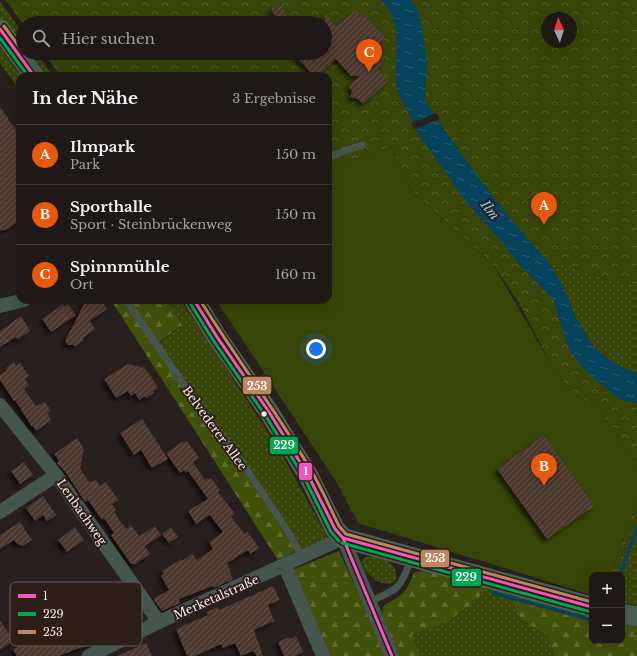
<!DOCTYPE html>
<html lang="de">
<head>
<meta charset="utf-8">
<style>
  :root { --surface:#1e1816; --page:#2b2523; --text:#f1f3f6; --muted:#a1a0a1; --line:#3c3735; --accent:#ea580c }
  body { margin:0; font-family:"Libre Baskerville",serif; background:var(--page); color:var(--text) }
  .controls { position:absolute; right:12px; bottom:12px; display:grid; overflow:hidden; border-radius:8px; box-shadow:0 4px 16px #0002 }
  .controls button { width:36px; height:36px; display:grid; place-items:center; padding:0; border:0; border-bottom:1px solid var(--line); background:var(--surface); color:var(--text); font:20px sans-serif }
  .compass { position:absolute; left:541px; top:12px; width:36px; height:36px; border-radius:50%; background:var(--surface); box-shadow:0 4px 16px #0002; rotate:356deg }
  .you { position:absolute; left:316px; top:349px; width:14px; height:14px; margin:-10px; border:3px solid #fff; border-radius:50%; background:#1a73e8; box-shadow:0 0 0 6px #1a73e833 }
  .badge { display:grid; place-items:center; width:26px; height:26px; border-radius:50%; background:var(--accent); color:#fff; font-size:13px; font-weight:700 }
  .pin { position:absolute; translate:-50% -33px; filter:drop-shadow(0 1px 2px #0008) }
  .pin::after { content:''; position:absolute; top:21px; width:14px; height:12px; background:inherit; clip-path:polygon(0 0,100% 0,50% 100%) }
  .list { margin:0; padding:0; list-style:none }
  h2 { display:flex; justify-content:space-between; align-items:center; height:52px; margin:0; padding:0 16px; font-size:17px }
  h2 small { font-size:13px; font-weight:400; color:var(--muted) }
  .list li { display:grid; grid-template-columns:26px 1fr auto; gap:12px; align-items:center; box-sizing:border-box; height:60px; padding:0 16px; border-top:1px solid var(--line) }
  .list b { display:block; font-size:15px; white-space:nowrap }
  .list p { margin:0; font-size:13px; white-space:nowrap; color:var(--muted) }
  .list em { font-size:13px; font-style:normal; color:var(--muted) }
  .icon { flex:none; width:22px; height:22px; fill:none; stroke:currentColor; stroke-width:2; stroke-linecap:round; stroke-linejoin:round }
  .map { position:relative; flex:none; width:637px; height:656px; overflow:hidden }
  .search { position:absolute; background:var(--surface); box-shadow:0 4px 16px #0002; left:16px; top:16px; width:316px; height:44px; display:flex; align-items:center; gap:10px; box-sizing:border-box; padding:0 14px; border-radius:22px; color:var(--muted); font-size:15px }
  .panel { position:absolute; background:var(--surface); box-shadow:0 4px 16px #0002; left:16px; top:72px; width:316px; height:232px; border-radius:12px }
  .map>svg:first-child { display:block }
</style>
</head>
<body>
<div class="map">
<svg width="637" height="656" viewBox="0 0 637 656">
  <defs>
    <pattern id="grass-dots" width="8" height="8" patternUnits="userSpaceOnUse"><rect width="8" height="8" fill="#384508"/><path d="M2 2h.1M6 6h.1" fill="none" stroke="#55602c" stroke-width="1.8" stroke-linecap="round"/></pattern>
    <pattern id="forest-firs" width="22" height="20" patternUnits="userSpaceOnUse"><rect width="22" height="20" fill="#42510a"/><path d="M5 1l3.5 6h-7zM16 11l3.5 6h-7z" fill="#5e6a2e"/></pattern>
    <pattern id="park-crowns" width="20" height="18" patternUnits="userSpaceOnUse"><rect width="20" height="18" fill="#384508"/><path d="M2 6a3 3 0 1 1 6 0M12 15a3 3 0 1 1 6 0" fill="none" stroke="#55602c"/></pattern>
    <pattern id="water-ripples" width="26" height="14" patternUnits="userSpaceOnUse"><rect width="26" height="14" fill="#05425c"/><path d="M2 4q2-2 4 0t4 0M15 11q2-2 4 0t4 0" fill="none" stroke="#2a5d73"/></pattern>
    <pattern id="building-hatch" width="6" height="6" patternUnits="userSpaceOnUse"><rect width="6" height="6" fill="#4b372e"/><path d="M-1 1l2-2M0 6l6-6M5 7l2-2" fill="none" stroke="#66544c"/></pattern>
    <filter id="shadow"><feDropShadow dx="-3.5" dy="3.5" stdDeviation="2" flood-color="#0009"/></filter>
  </defs>
  <rect width="100%" height="100%" fill="#28201d"/>
  <!-- grass -->
  <g fill="url(#grass-dots)">
    <path d="M0 1 23 34V51L0 19Z"/>
    <path d="M0 47 21 76H20V91L0 63Z"/>
    <path d="M24 53H37L53 76H41Z"/>
    <path d="M560 262 608 280 637 284V374L615 364 593 346 576 318 563 287 550 264Z"/>
    <path d="M167 300H181L279 449 328 538 296 551 158 344 182 325Z"/>
    <path d="M637 513V605L622 603V575H615Z"/>
    <path d="M369 556C379 554 395 563 396 573 399 588 382 585 374 579 368 574 363 570 362 562L363 559Z"/>
    <path d="M490 585 521 596V620L549 636 554 656H420L412 635 447 622 472 604Z"/>
  </g>
  <!-- forest -->
  <g fill="url(#forest-firs)">
    <path d="M111 300H167L182 325 158 343 296 551 278 560Z"/>
    <path d="M339 551 387 656H329L292 570Z"/>
    <path d="M426 570 490 585 472 604 447 622 412 635 420 656H394C391 646 379 616 383 607 386 602 395 600 399 596 407 591 410 582 414 573Z"/>
    <path d="M521 596 592 615V641H622V620L637 623V656H554L549 636 521 620 514 604Z"/>
  </g>
  <!-- park -->
  <g fill="url(#park-crowns)" fill-rule="evenodd">
    <path d="M6 0H637V284L608 280 560 262 550 265 553 299 620 400 637 403V465L600 409 569 390 550 362 519 303 492 263 410 189 392 146 328 168V76H60L44 53H325V23L23 24ZM547 18H571V42H547Z"/>
    <path d="M637 501V513L615 575H611Z"/>
  </g>
  <!-- pitch -->
  <path fill="#384508" d="M392 146 410 189 492 263 550 362 569 390 600 409 637 465V501L611 575H592V595L358 523 337 483 216 300H328V168Z"/>
  <!-- water -->
  <path fill="url(#water-ripples)" d="M381 0H410L416 7 421 20 427 63 425 100 446 132 481 181 510 218 550 264 563 287 576 318 593 346 615 364 637 374V403L620 400 583 369 568 347 553 299 522 268 500 240 468 204 418 134C414 124 409 115 405 106 402 100 398 95 397 89 392 59 406 24 381 0Z"/>
  <!-- pier -->
  <path fill="#28201d" d="M436 113 440 119 414 129 411 123Z"/>
  <g fill="none" stroke-linecap="round" stroke-linejoin="round">
    <!-- stream -->
    <g stroke="#05425c" stroke-width="3.5">
      <path d="M620 575 637 527"/>
      <path d="M494 593 592 620"/>
    </g>
  </g>
  <!-- building -->
  <g fill="url(#building-hatch)" filter="url(#shadow)">
    <path d="M281 4 290 23H278L271 9Z"/>
    <path d="M355 11 362 18 365 16 386 38 376 47 379 50 374 54 383 64 377 69 388 81 363 104 358 99 350 97 352 91 348 87 360 76H351L336 59 318 76H314L293 53H325V13L336 26Z"/>
    <path d="M0 107 20 136V220L8 229 0 231Z"/>
    <path d="M86 300H101L107 309 90 321 95 329 83 338 84 340 75 347 74 345H68L65 341Z"/>
    <path d="M63 304 65 307 68 304 76 315 51 332 42 319Z"/>
    <path d="M21 316 30 331 18 339 16 337 0 347V331Z"/>
    <path d="M14 362 16 366 20 363 29 376 25 379 29 385 24 389 36 406 45 402 51 411 47 413 51 420 36 431 33 426 32 427 15 400 14 401 0 380V375L7 370 6 368Z"/>
    <path d="M128 364 145 368 158 388 153 391 154 393 146 398 145 396 139 400 135 393 131 396 128 391 116 398 104 379Z"/>
    <path d="M142 419 168 459 152 468 141 450 134 455 120 433Z"/>
    <path d="M544 435 594 506 547 539 497 469Z"/>
    <path d="M77 438 84 449 80 468 89 482 96 480 100 486 106 482 118 500 112 504 116 510 114 512 126 529 131 525 139 536 155 526 161 535 145 546 150 554 134 565 133 563 131 564 111 535 114 533 104 518 102 520 88 500 85 502 64 470V471L57 463 59 461 54 454Z"/>
    <path d="M182 442H188L199 458 193 462 205 480 208 478 209 479 211 478 220 490 218 492 235 514 231 517 245 534 248 532 259 548 250 554 248 550 227 563 233 579 214 588 213 586 179 599 180 603 162 611 153 599 169 590 161 576 164 574 162 571 181 559 182 561 192 554 197 560 213 549 209 542 223 532 210 515 196 524 188 511 208 499 188 471 186 473 184 470 180 473 166 453Z"/>
    <path d="M24 462 33 475 20 484 11 471Z"/>
    <path d="M43 496 56 515 47 521 43 515 35 521 26 508Z"/>
    <path d="M20 522 32 540 23 546 17 544 14 540 0 549V535Z"/>
    <path d="M75 527 84 540 67 552 58 540Z"/>
    <path d="M171 527 178 537 169 543 162 534Z"/>
    <path d="M273 586 280 600 268 605 274 621 254 630 263 656H257L253 651 241 656 235 643 223 648 221 644 195 656H187L176 629 208 615 206 612 218 607 219 610Z"/>
    <path d="M114 592 124 615 132 612 137 623 80 649 79 648 59 656H17L13 650 41 631 49 643 70 634 61 621 86 601 87 603Z"/>
    <path d="M0 620 14 641 0 650Z"/>
    <path d="M296 636 303 652 295 656H284L278 642 289 637 290 639Z"/>
    <path d="M146 643 152 656H117Z"/>
  </g>
  <g fill="none" stroke-linecap="round" stroke-linejoin="round">
    <!-- lane -->
    <g stroke="#44564d" stroke-width="7">
      <path d="M328 157 362 145"/>
      <path d="M126 300 191 395 238 457 287 530 302 557"/>
      <path d="M370 601C398 590 402 587 411 558"/>
    </g>
    <!-- street -->
    <g stroke="#44564d" stroke-width="14">
      <path d="M0 306 24 300"/>
      <path d="M0 405 56 475 159 622"/>
      <path d="M0 512 56 475"/>
      <path d="M285 566 323 656"/>
      <path d="M89 656 159 622 343 538 392 656"/>
    </g>
    <!-- secondary -->
    <g stroke="#496154" stroke-width="20">
      <path d="M0 29 34 76"/>
      <path d="M194 300 217 337 269 412 308 475 335 529 343 538 592 607"/>
      <path d="M622 614 637 616"/>
    </g>
    <defs>
      <g id="bus-1">
        <path d="M0 29 34 76"/>
        <path d="M194 300 217 337 269 412 308 475 335 529 343 538 392 656"/>
        <path d="M343 538 592 607"/>
      </g>
      <g id="bus-2">
        <path d="M0 38 28 76"/>
        <path d="M190 303 213 340 265 415 304 477 331 532 339 541"/>
        <path d="M342 543 591 612"/>
      </g>
      <g id="bus-3">
        <path d="M4 26 23 52"/>
        <path d="M200 300C236 358 277 412 312 472 322 489 330 508 339 526L346 534 592 602"/>
      </g>
    </defs>
    <!-- bus-1 casing -->
    <use href="#bus-1" stroke="#2d1e18" stroke-width="6"/>
    <!-- bus-2 casing -->
    <use href="#bus-2" stroke="#2d1e18" stroke-width="6"/>
    <!-- bus-3 casing -->
    <use href="#bus-3" stroke="#2d1e18" stroke-width="6"/>
    <!-- bus-1 -->
    <use href="#bus-1" stroke="#f157b8" stroke-width="3"/>
    <!-- bus-2 -->
    <use href="#bus-2" stroke="#00a651" stroke-width="3"/>
    <!-- bus-3 -->
    <use href="#bus-3" stroke="#bb8660" stroke-width="3"/>
  </g>
  <!-- markers -->
  <circle fill="#f6ebe7" stroke="#2d1e18" stroke-width="1.5" cx="264" cy="414" r="3.5"/>
  <g text-anchor="middle" dominant-baseline="central" stroke-width="4" stroke-linejoin="round" paint-order="stroke">
    <!-- street labels -->
    <g font-size="12" fill="#f6ebe7" stroke="#2d1e18">
      <text transform="translate(215 428) rotate(54)">Belvederer Allee</text>
      <text transform="translate(82 512) rotate(55)">Lenbachweg</text>
      <text transform="translate(216 597) rotate(-24)">Merketalstraße</text>
    </g>
    <!-- water labels -->
    <g font-size="13" font-style="italic" fill="#80caf4" stroke="#2d1e18">
      <text transform="translate(490 210) rotate(51)">Ilm</text>
    </g>
  </g>
  <!-- legend -->
  <rect x="10" y="582" width="132" height="64" rx="6" fill="#2d1e18" stroke="#695c56" stroke-width="1"/>
  <rect x="18" y="594" width="18" height="4" fill="#f157b8"/>
  <rect x="18" y="612" width="18" height="4" fill="#00a651"/>
  <rect x="18" y="630" width="18" height="4" fill="#bb8660"/>
  <g font-size="11" fill="#f6ebe7">
    <text x="43" y="600">1</text>
    <text x="43" y="618">229</text>
    <text x="43" y="636">253</text>
  </g>
  <g stroke="#2d1e18" stroke-width="1.5">
    <rect x="242" y="376" width="30" height="19" rx="4" fill="#bb8660"/>
    <rect x="269" y="436" width="30" height="19" rx="4" fill="#00a651"/>
    <rect x="298" y="462" width="15" height="19" rx="4" fill="#f157b8"/>
    <rect x="420" y="549" width="30" height="19" rx="4" fill="#bb8660"/>
    <rect x="451" y="568" width="31" height="19" rx="4" fill="#00a651"/>
  </g>
  <g font-size="11" text-anchor="middle" font-weight="bold" fill="#fff">
    <text x="257" y="390">253</text>
    <text x="284" y="449">229</text>
    <text x="306" y="475">1</text>
    <text x="435" y="562">253</text>
    <text x="466" y="581">229</text>
  </g>
</svg>
<div class="controls">
<button>+</button>
<button>−</button>
</div>
<svg class="compass" viewBox="-18 -18 36 36"><path d="M0-13l5 13h-10z" fill="#e53935"/><path d="M0 13l5-13h-10z" fill="#a1a0a1"/></svg>
<div class="you"></div>
<div class="pin badge" style="left:544px;top:225px">A</div>
<div class="pin badge" style="left:544px;top:486px">B</div>
<div class="pin badge" style="left:369px;top:72px">C</div>
<div class="search"><svg class="icon" aria-label="search" viewBox="0 0 24 24"><circle cx="10" cy="10" r="6"/><path d="M15 15l6 6"/></svg>Hier suchen</div>
<section class="panel">
<h2>In der Nähe<small>3 Ergebnisse</small></h2>
<ul class="list">
<li><span class="badge">A</span><div><b>Ilmpark</b><p>Park</p></div><em>150 m</em></li>
<li><span class="badge">B</span><div><b>Sporthalle</b><p>Sport · Steinbrückenweg</p></div><em>150 m</em></li>
<li><span class="badge">C</span><div><b>Spinnmühle</b><p>Ort</p></div><em>160 m</em></li>
</ul>
</section>
</div>
</body>
</html>
